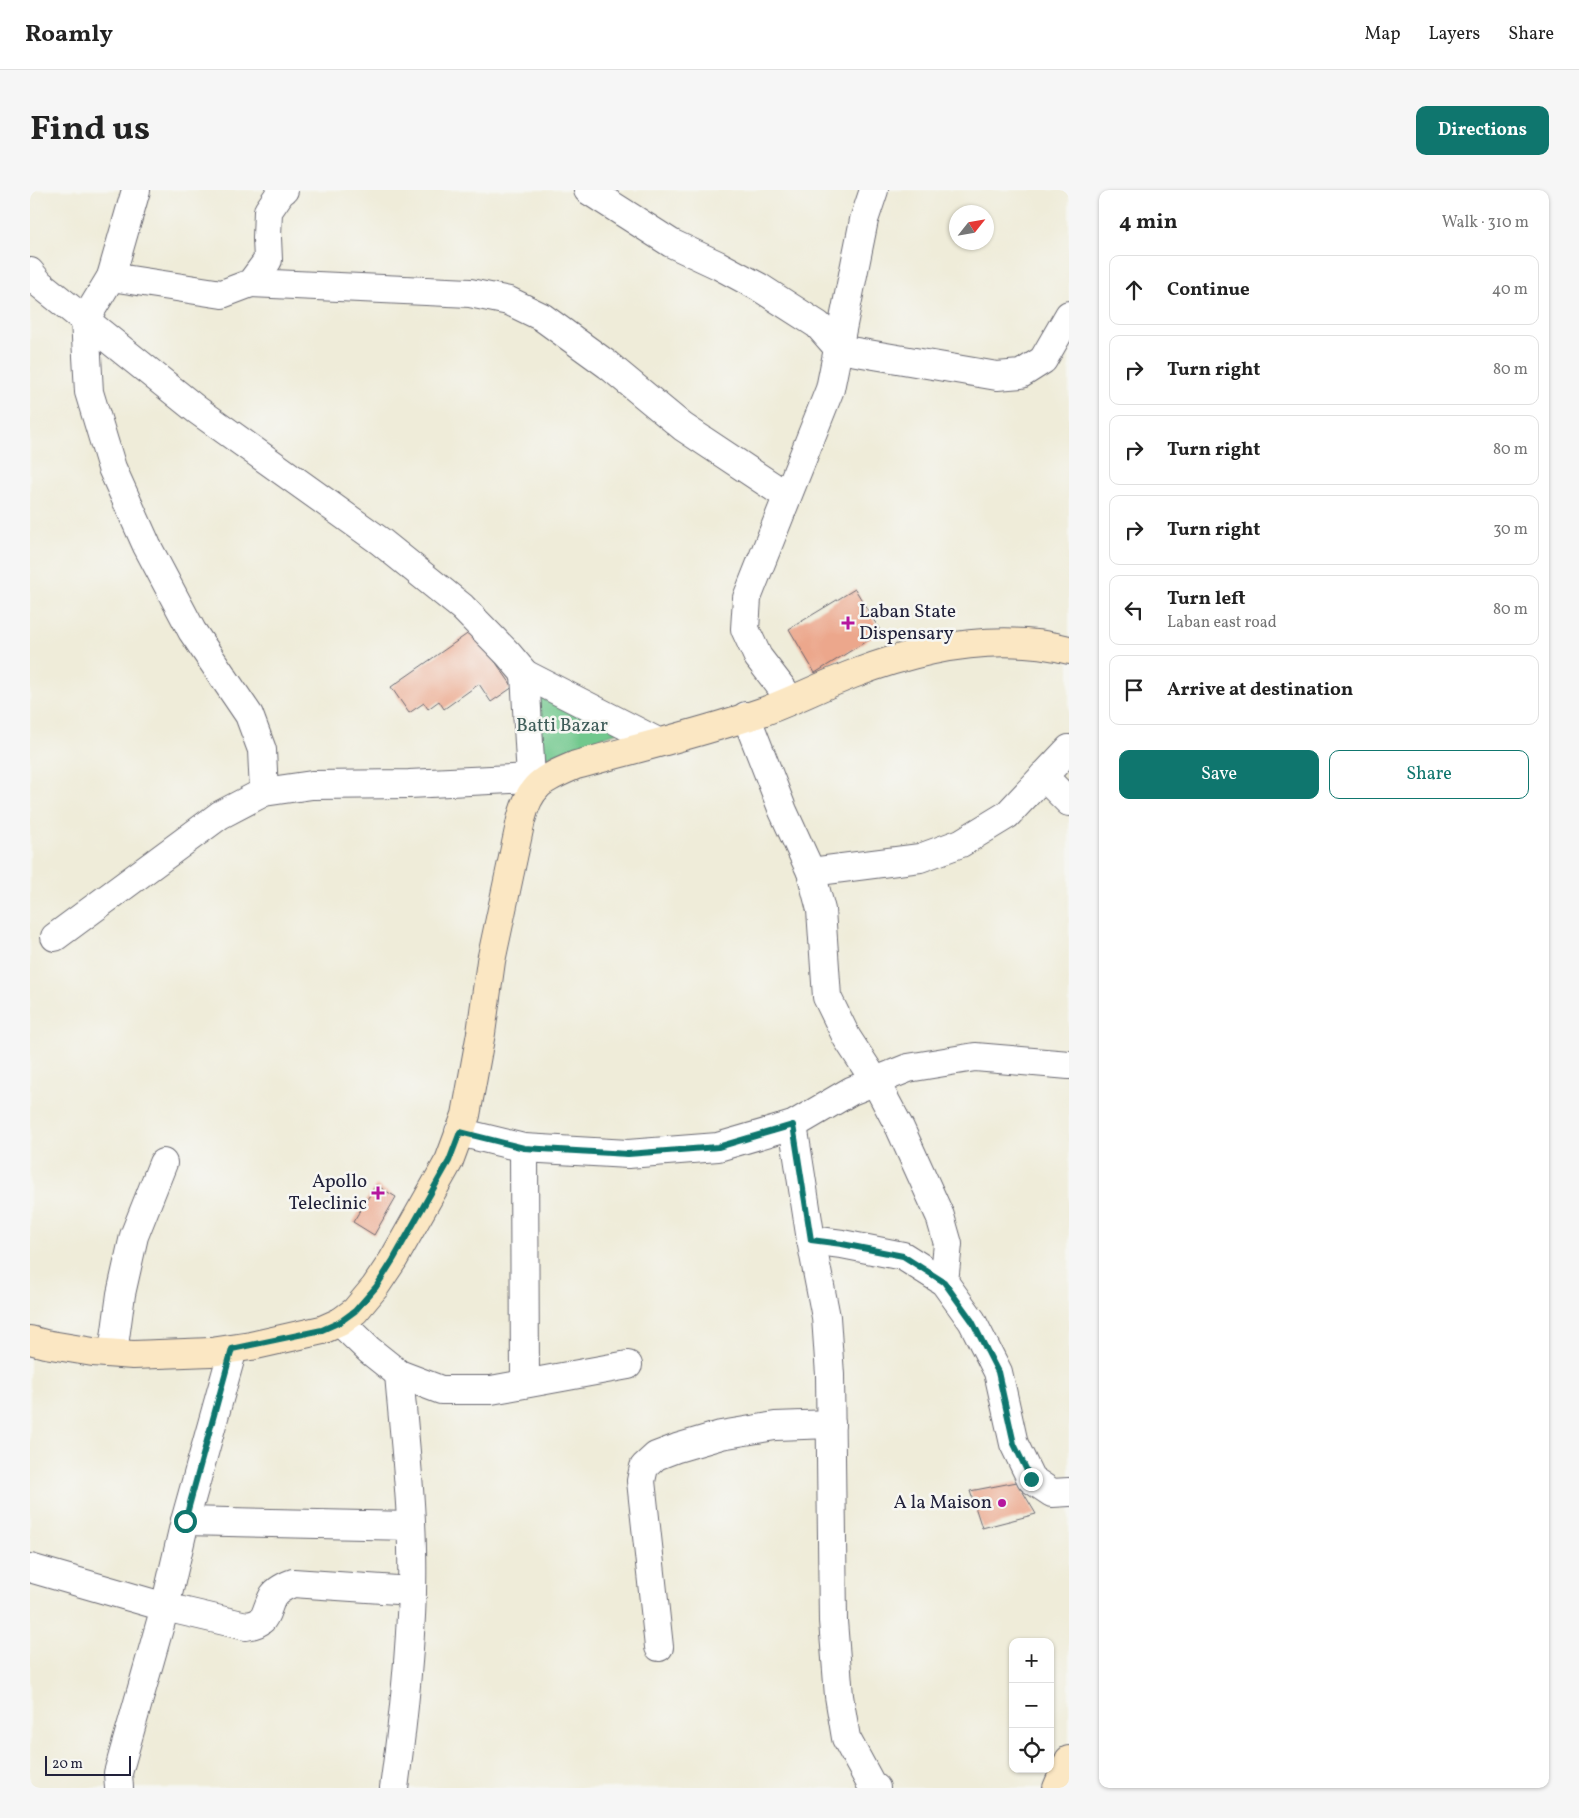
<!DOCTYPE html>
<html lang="en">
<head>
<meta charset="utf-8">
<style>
  :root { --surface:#fff; --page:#f6f6f6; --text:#222; --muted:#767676; --line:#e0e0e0; --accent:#0f766e }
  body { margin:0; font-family:Vollkorn,serif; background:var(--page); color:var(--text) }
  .controls { position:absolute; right:15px; bottom:15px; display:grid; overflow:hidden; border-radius:10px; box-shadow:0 1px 4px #0004 }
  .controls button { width:45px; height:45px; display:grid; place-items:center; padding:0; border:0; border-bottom:1px solid var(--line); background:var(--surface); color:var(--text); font:25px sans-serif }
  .compass { position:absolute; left:919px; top:15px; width:45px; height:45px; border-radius:50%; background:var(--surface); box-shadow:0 1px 4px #0004; rotate:59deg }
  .scale { position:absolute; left:15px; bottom:12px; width:86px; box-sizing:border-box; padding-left:5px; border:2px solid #22223b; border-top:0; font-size:14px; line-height:18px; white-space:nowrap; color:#22223b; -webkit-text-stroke:4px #f6f6f2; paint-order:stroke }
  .stop { position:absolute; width:15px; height:15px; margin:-11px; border:4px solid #0f766e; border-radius:50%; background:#fff }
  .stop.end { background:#0f766e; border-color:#fff; box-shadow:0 1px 5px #0008 }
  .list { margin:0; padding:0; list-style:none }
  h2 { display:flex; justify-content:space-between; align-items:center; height:65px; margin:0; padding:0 20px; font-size:21px }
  h2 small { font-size:16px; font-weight:400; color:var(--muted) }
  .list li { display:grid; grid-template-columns:32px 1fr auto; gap:15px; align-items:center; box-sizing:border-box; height:70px; margin:0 10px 10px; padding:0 10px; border:1px solid var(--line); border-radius:10px }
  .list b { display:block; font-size:19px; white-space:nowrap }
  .list p { margin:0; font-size:16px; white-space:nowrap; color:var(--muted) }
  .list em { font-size:16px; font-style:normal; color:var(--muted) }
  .actions { display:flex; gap:10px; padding:15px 20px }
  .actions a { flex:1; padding:11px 0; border:1px solid var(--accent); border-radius:10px; text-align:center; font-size:18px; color:var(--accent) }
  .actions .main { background:var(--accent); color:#fff }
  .icon { flex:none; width:28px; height:28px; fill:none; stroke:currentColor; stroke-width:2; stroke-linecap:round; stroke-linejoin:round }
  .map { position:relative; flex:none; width:1039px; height:1598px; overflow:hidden; border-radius:10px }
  header { display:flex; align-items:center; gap:30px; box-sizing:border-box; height:70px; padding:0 25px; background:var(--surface); border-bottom:1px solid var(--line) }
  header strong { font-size:24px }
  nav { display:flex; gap:28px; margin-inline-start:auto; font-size:18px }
  .intro { display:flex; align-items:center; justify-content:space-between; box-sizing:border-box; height:120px; padding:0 30px }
  h1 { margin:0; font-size:35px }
  .button { padding:12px 22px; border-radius:10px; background:var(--accent); color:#fff; font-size:18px; font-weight:700 }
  main { display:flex; gap:30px; padding:0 30px }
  aside { flex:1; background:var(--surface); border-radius:10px; box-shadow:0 1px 4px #0004 }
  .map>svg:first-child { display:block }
</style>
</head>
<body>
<header>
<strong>Roamly</strong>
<nav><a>Map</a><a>Layers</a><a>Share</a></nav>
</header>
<div class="intro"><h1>Find us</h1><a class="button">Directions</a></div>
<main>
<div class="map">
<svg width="1039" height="1598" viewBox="0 0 1039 1598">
  <rect width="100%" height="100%" fill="#f6f6f2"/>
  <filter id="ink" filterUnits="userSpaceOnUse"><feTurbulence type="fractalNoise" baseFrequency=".02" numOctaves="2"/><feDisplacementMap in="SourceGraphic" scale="10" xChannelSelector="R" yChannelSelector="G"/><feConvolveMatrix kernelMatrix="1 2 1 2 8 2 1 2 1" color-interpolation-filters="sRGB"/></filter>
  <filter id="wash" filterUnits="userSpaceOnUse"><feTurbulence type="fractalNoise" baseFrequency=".0096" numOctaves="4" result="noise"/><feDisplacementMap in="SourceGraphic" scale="20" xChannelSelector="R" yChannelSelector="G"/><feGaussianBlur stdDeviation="1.12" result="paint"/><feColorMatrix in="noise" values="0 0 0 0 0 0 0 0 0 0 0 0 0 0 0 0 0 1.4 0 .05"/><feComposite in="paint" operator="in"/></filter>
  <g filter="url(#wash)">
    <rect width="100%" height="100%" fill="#efecd9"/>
    <!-- green -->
    <path fill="#71c88d" stroke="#4a7564" d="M506 495 593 540 509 570Z"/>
    <g id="blocks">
      <!-- building -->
      <g fill="#eca78c">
        <path d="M825 399 851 442 785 483 759 439Z"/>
        <path d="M443 440 483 497 461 512 449 494 414 519 409 511 398 519 394 513 379 523 361 497Z"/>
        <path d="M346 995 366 1007 344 1045 323 1032Z"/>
        <path d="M987 1292 1006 1324 952 1338 940 1301Z"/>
      </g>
    </g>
  </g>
  <g filter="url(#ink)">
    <use href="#blocks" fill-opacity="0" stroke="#6a6972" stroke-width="1"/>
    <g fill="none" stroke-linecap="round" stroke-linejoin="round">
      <defs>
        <g id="street">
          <path d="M106 0 81 87 55 130 59 202 82 278 117 356 162 441 219 525 232 560 234 602"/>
          <path d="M558 0 641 53 688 75 729 97 788 135 809 159 967 186 991 184 1013 170 1039 125"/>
          <path d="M0 82 10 94 167 220 350 351 432 417 478 464 495 484 501 588 505 599"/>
          <path d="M81 87 192 104 221 93 238 70 237 48 238 21 251 2 254 0"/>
          <path d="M221 93 440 103 479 111 512 127 578 175 653 237 757 306"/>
          <path d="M495 484 628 552"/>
          <path d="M761 510 728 467 715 439 717 408 800 199 834 30 844 0"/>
          <path d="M716 526 753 621 781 682 791 720 797 807 817 848 845 891 870 938 910 1026 918 1054 914 1092"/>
          <path d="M1013 586 1039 612"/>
          <path d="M781 682 890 668 931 653 977 625 1039 559"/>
          <path d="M25 747 190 625 234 602 282 595 379 594 501 588"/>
          <path d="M763 935 781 1050 796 1127 800 1185 803 1431 809 1506 816 1548 841 1594 846 1598"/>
          <path d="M429 942 494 958 598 964 688 957 763 935 821 901 878 878 945 867 1039 875"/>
          <path d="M494 958 495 1193"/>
          <path d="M781 1050 812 1054 873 1066 914 1092 942 1131 968 1182 984 1254 1001 1289 1022 1303 1039 1302"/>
          <path d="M310 1132 339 1160 369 1184 411 1200H461L598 1175"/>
          <path d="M83 1163 91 1104 104 1046 133 973"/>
          <path d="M155 1331 381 1336"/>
          <path d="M0 1378 135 1417 216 1436C239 1433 234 1422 243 1406 248 1399 256 1396 263 1393L382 1401"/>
          <path d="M629 1457 611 1291 614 1277 626 1266 647 1258 691 1245 745 1236 801 1234"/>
          <path d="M89 1598 88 1583 135 1417 155 1331 203 1159"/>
          <path d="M364 1598C373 1533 380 1467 382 1401 384 1328 375 1256 369 1184"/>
        </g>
        <g id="secondary">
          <path d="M0 1150 15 1154 63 1162 103 1165 181 1162 221 1156 292 1140 310 1132 325 1121 345 1097 363 1070 419 971 436 925 451 843 461 771 491 630C500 594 513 589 546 575 608 558 671 543 732 522 763 511 793 495 823 484 891 458 968 442 1039 460"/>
          <path d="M1027 1598 1039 1570"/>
        </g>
      </defs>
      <!-- street casing -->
      <use href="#street" stroke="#6a6972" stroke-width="30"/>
      <!-- secondary casing -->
      <use href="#secondary" stroke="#6a6972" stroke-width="30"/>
      <!-- street -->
      <use href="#street" stroke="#fff" stroke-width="28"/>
      <!-- secondary -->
      <use href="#secondary" stroke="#fbe7c3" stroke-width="28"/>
    </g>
  </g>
  <g fill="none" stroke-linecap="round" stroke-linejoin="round" filter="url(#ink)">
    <!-- route -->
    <path stroke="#0f766e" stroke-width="6" d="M155 1331 202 1159 292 1140 310 1132 325 1121 346 1097 363 1070 419 971 430 942 494 958 598 964 688 957 763 935 781 1050 812 1054 873 1066 914 1092 942 1131 968 1182 984 1254 1001 1289"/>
  </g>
  <!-- markers -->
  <g fill="#b5179e" stroke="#f6f6f2" stroke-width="2">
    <path d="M815.5 425.5h5v5h5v5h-5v5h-5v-5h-5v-5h5z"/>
    <path d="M345.5 995.5h5v5h5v5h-5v5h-5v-5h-5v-5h5z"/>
    <circle cx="972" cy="1313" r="5"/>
  </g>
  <g text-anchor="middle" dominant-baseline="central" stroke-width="5" stroke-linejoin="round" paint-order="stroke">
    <!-- poi labels -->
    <g font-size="19" fill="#22223b" stroke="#f6f6f2" text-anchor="end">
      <text x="829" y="422" text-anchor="start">Laban State<tspan x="829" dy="22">Dispensary</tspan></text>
      <text x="337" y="992">Apollo<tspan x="337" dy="22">Teleclinic</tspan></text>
      <text x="962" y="1313">A la Maison</text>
    </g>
    <!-- park labels -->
    <g font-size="19" fill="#3e5c58" stroke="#f6f6f2">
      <text x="532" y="536">Batti Bazar</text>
    </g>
  </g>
</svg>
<div class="controls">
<button>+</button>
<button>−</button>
<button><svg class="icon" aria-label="locate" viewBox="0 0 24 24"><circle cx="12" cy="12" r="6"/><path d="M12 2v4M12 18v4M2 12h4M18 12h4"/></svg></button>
</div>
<svg class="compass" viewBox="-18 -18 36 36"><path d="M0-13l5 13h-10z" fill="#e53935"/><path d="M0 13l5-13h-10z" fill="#767676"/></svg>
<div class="scale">20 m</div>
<div class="stop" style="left:155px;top:1331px"></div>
<div class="stop end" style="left:1001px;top:1289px"></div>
</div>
<aside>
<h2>4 min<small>Walk · 310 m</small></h2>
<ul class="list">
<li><svg class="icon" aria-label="ahead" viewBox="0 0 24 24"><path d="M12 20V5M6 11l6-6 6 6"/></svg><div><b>Continue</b></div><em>40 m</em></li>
<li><svg class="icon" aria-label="right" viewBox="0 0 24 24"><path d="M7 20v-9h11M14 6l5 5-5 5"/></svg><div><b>Turn right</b></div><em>80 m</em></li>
<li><svg class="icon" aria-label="right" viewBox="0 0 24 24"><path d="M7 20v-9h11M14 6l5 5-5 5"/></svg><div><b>Turn right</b></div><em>80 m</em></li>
<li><svg class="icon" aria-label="right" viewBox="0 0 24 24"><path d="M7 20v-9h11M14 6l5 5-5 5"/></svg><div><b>Turn right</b></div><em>30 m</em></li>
<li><svg class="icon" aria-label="left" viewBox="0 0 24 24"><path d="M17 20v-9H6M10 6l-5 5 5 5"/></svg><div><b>Turn left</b><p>Laban east road</p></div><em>80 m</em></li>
<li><svg class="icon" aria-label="arrive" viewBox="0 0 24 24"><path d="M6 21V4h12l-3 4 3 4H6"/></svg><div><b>Arrive at destination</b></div></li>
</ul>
<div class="actions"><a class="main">Save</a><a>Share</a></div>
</aside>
</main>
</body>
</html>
